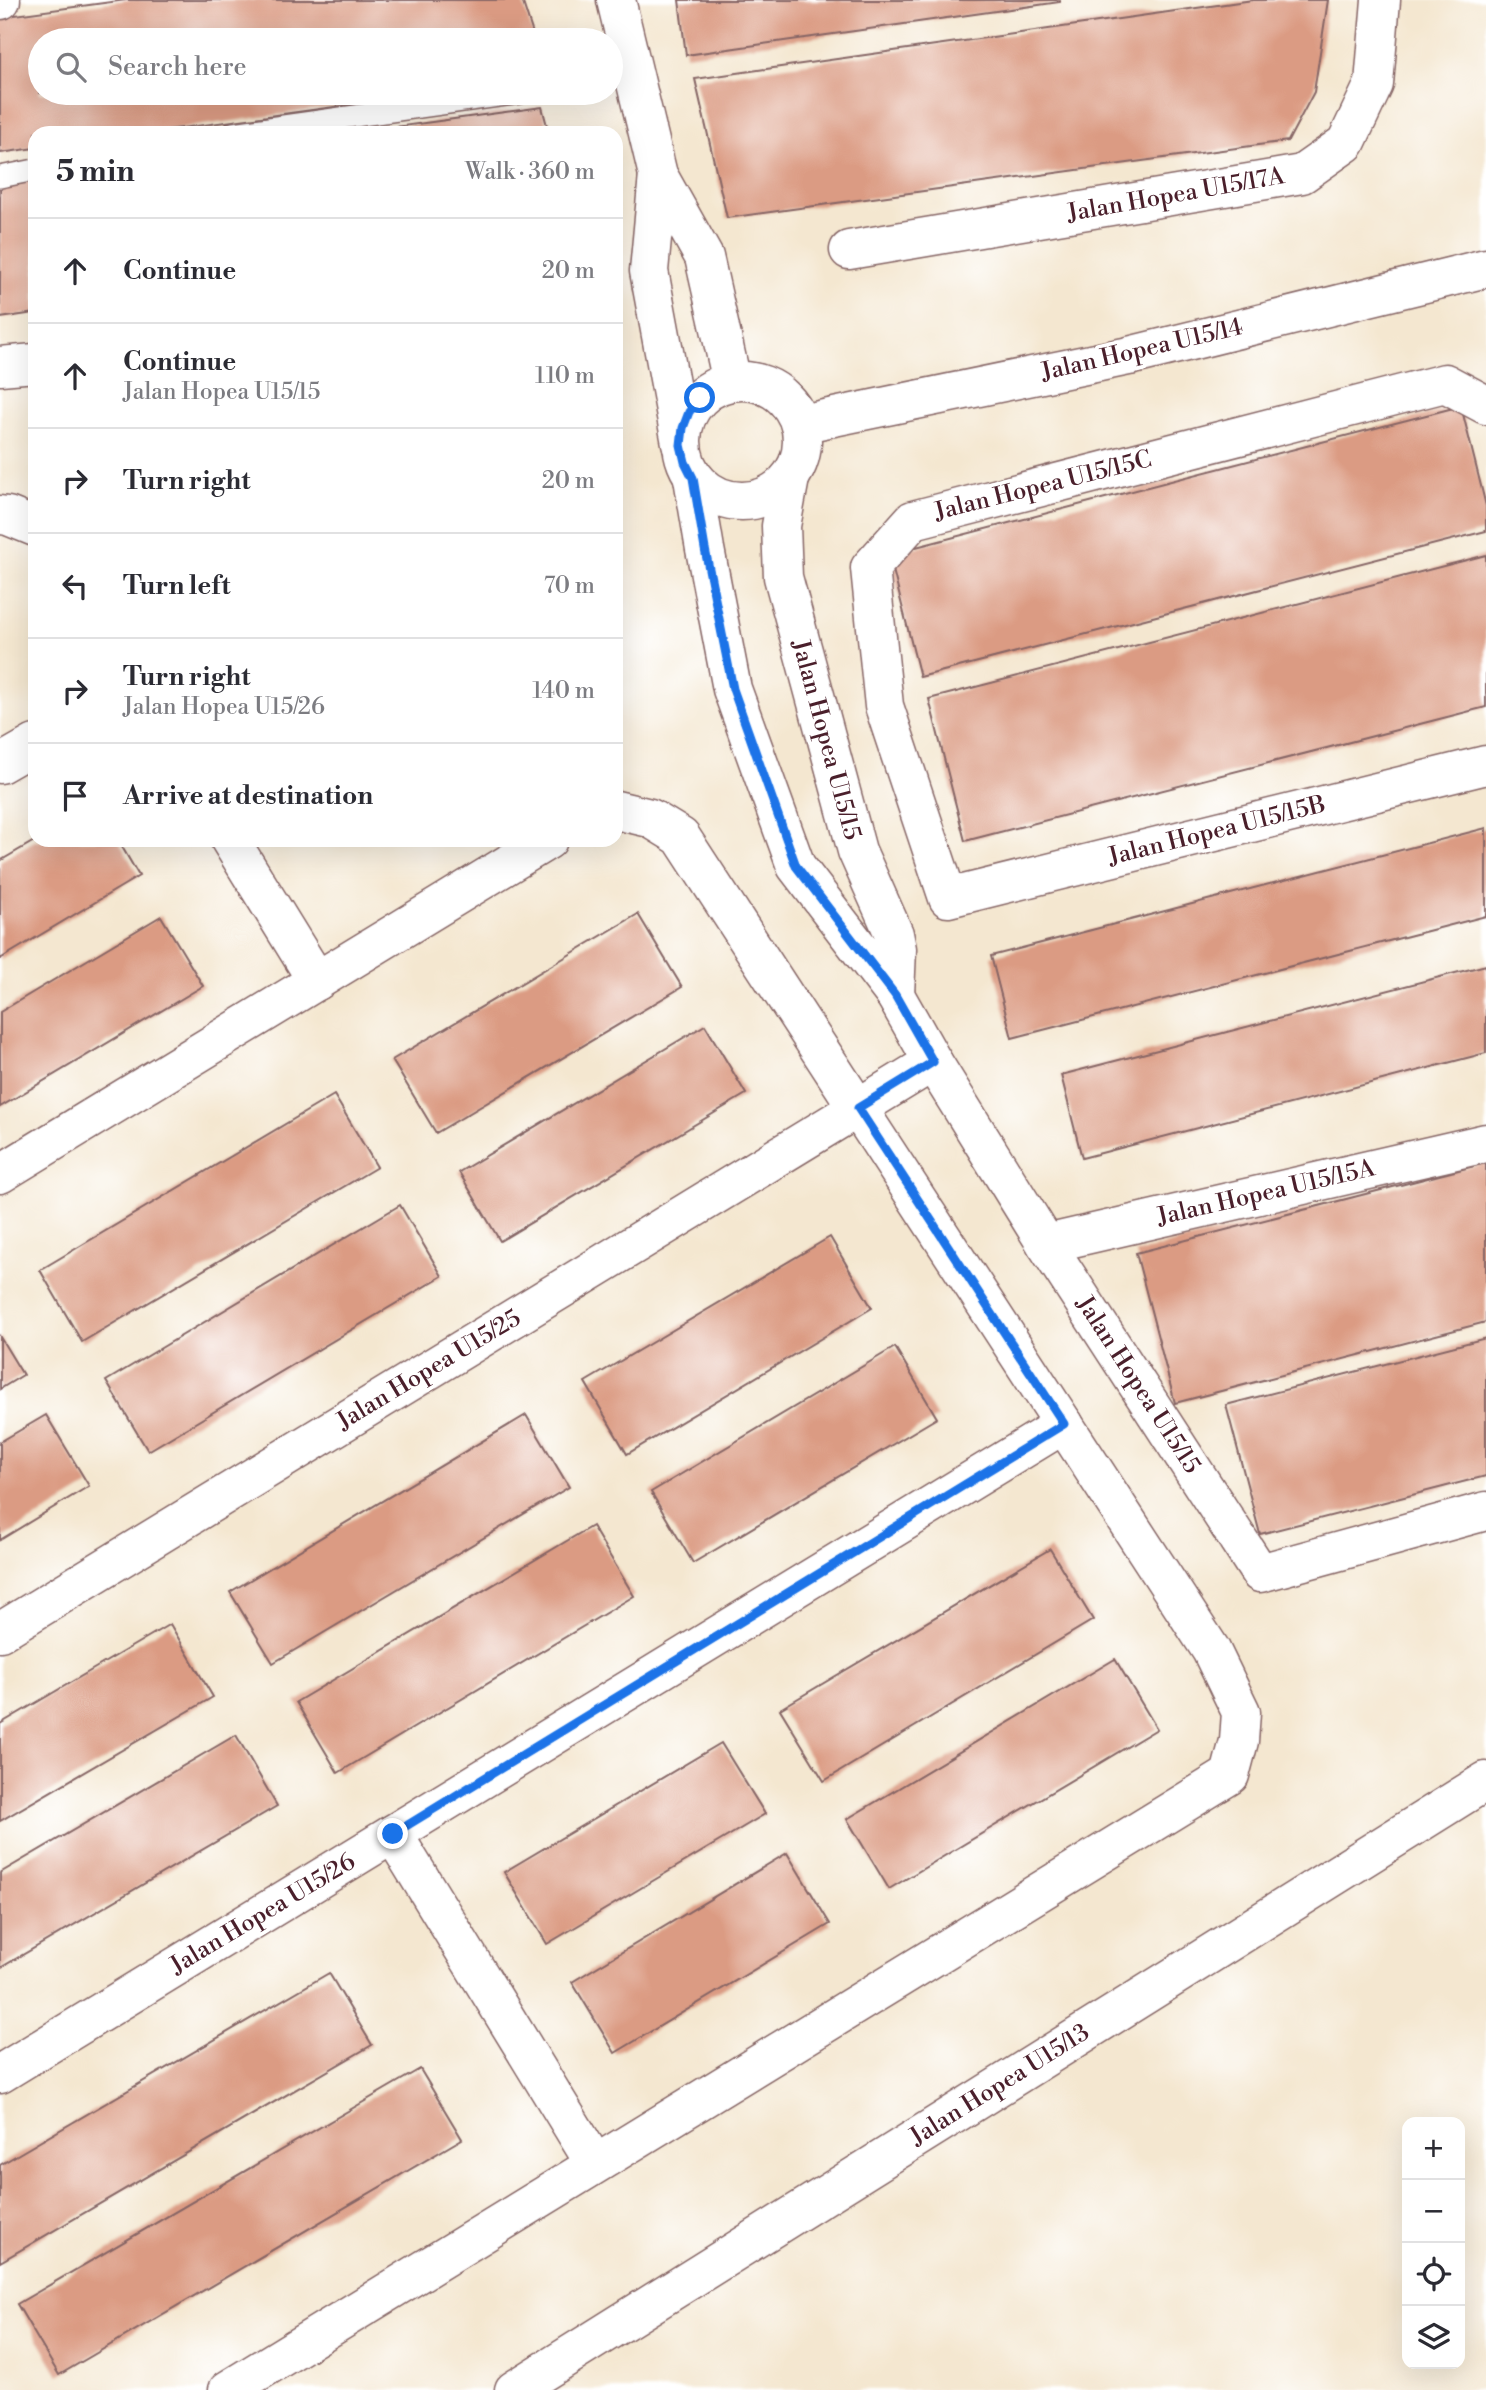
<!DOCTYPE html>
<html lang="en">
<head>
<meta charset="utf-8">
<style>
  :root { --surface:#fff; --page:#f2f2f3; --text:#2b2b33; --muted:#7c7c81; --line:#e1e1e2 }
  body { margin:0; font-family:"Libre Bodoni",serif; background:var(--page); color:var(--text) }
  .controls { position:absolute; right:21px; bottom:21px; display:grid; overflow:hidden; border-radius:14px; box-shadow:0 7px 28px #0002 }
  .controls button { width:63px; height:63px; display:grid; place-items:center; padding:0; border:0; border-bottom:2px solid var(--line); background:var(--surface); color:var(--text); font:35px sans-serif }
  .stop { position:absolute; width:21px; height:21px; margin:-16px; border:5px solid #1a73e8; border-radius:50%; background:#fff }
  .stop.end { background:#1a73e8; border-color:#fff; box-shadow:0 2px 7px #0008 }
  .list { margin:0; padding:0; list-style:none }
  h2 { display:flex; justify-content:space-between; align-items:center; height:91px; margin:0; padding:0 28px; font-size:30px }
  h2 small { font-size:23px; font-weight:400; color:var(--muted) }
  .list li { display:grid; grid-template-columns:46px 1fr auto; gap:21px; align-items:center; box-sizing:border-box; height:105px; padding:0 28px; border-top:2px solid var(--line) }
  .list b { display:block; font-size:26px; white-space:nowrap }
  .list p { margin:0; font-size:23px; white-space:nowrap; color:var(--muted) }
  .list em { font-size:23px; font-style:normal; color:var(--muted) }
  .icon { flex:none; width:38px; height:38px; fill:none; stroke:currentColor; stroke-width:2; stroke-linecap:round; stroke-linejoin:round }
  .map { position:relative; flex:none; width:1486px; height:2390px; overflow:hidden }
  .search { position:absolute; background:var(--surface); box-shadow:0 7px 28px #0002; left:28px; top:28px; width:595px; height:77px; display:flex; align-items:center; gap:18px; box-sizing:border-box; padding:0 24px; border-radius:38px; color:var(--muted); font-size:26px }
  .panel { position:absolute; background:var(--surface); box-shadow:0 7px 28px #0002; left:28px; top:126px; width:595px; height:721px; border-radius:21px }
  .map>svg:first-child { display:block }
</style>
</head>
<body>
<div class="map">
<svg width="1486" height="2390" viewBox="0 0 1486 2390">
  <rect width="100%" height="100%" fill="#fff"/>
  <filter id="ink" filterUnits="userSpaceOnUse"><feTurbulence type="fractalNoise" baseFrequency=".0143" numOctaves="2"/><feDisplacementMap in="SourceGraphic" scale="14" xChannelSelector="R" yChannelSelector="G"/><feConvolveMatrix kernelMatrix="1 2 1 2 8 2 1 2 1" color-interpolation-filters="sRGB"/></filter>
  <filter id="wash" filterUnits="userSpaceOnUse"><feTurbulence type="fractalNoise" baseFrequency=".00686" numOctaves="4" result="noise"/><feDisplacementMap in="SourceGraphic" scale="28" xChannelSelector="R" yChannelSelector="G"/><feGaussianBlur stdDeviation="1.57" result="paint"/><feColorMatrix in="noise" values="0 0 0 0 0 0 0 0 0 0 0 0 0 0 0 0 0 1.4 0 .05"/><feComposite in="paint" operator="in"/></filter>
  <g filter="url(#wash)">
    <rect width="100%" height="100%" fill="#f4e7d0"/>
    <g id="blocks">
      <!-- building -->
      <g fill="#db9b83">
        <path d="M126 0H522L535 40H40V93L429 94 145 133H35V148L0 153V17Z"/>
        <path d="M679 0H1060V2L686 55Z"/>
        <path d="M1253 0H1328L1314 92 1288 141 727 218 695 79Z"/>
        <path d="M542 107 549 133H367L366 131Z"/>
        <path d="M35 178V313L0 318V183Z"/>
        <path d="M1461 406 1486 506V531L920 677 889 554Z"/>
        <path d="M1486 555V707L965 841 929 699Z"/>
        <path d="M1486 828V916L1012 1038 991 956Z"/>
        <path d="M36 840H118L139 876 0 959V861Z"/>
        <path d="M638 914 682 987 436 1133 392 1060Z"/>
        <path d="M161 916 203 986 0 1107V1012Z"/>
        <path d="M1486 965V1053L1082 1158 1061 1075Z"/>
        <path d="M705 1025 746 1094 500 1241 459 1172Z"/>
        <path d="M334 1095 377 1167 82 1342 40 1270Z"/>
        <path d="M1486 1163V1322L1175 1403 1136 1253Z"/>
        <path d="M400 1205 442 1276 148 1451 106 1381Z"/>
        <path d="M830 1237 872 1308 627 1454 585 1382Z"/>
        <path d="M0 1337 23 1375 0 1389Z"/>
        <path d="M1486 1338V1476L1260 1534 1226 1405Z"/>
        <path d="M895 1347 937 1418 693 1563 651 1492Z"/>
        <path d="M46 1415 89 1486 0 1540V1442Z"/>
        <path d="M526 1415 569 1487 273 1663 230 1592Z"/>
        <path d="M592 1526 634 1596 338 1773 296 1702Z"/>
        <path d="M1050 1549 1093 1620 824 1781 780 1709Z"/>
        <path d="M170 1624 213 1697 0 1821V1724Z"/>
        <path d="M1115 1659 1157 1729 889 1889 847 1819Z"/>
        <path d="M236 1735 277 1806 0 1968V1873Z"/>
        <path d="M721 1743 765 1814 547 1944 504 1872Z"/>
        <path d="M787 1853 830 1924 615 2053 572 1982Z"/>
        <path d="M329 1973 372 2045 0 2262V2165Z"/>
        <path d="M420 2069 462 2139 59 2375 17 2304Z"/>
      </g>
    </g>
  </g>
  <g filter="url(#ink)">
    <use href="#blocks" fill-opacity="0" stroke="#866565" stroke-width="2"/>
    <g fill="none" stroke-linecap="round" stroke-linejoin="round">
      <defs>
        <g id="service">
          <path d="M233 133 520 93"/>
          <path d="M0 177 35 170"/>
        </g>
        <g id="minor">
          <path d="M0 0H1"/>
          <path d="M616 0 658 175 704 257 732 382"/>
          <path d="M658 175 649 271 681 443"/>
          <path d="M849 250 1302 174 1346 143 1374 84 1381 0"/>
          <path d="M0 366 35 363"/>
          <circle cx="742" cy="441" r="60"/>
          <path d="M1486 405 1445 383 913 520 870 568 884 706 948 898 1486 765"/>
          <path d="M800 424 1129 356 1486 268"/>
          <path d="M693 478 705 549 732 689 796 866 895 995 933 1062 1046 1244 1260 1573 1486 1511"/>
          <path d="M790 478 781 526 783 577 857 851 894 934 897 949 895 995"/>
          <path d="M0 515 8 516 35 527"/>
          <path d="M0 764 35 744"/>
          <path d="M230 840 317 981"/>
          <path d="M0 1174 548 840"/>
          <path d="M1046 1244 1486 1143"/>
          <path d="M0 1632 933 1062"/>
          <path d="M393 1834 595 2164"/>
          <path d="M0 2074 1064 1424"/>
          <path d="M228 2390 1230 1775 1239 1741 1241 1712 1211 1650 681 837 650 818 616 810"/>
        </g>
        <path id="tertiary" d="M514 2390 1486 1781"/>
      </defs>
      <!-- service casing -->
      <use href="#service" stroke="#866565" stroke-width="24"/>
      <!-- minor casing -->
      <use href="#minor" stroke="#866565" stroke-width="41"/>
      <!-- tertiary casing -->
      <use href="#tertiary" stroke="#866565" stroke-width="41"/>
      <!-- service -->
      <use href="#service" stroke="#fff" stroke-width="21"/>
      <!-- minor -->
      <use href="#minor" stroke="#fff" stroke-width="38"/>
      <!-- tertiary -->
      <use href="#tertiary" stroke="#fff" stroke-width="38"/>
    </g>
  </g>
  <g fill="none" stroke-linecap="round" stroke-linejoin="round" filter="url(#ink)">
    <!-- route -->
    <path stroke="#1a73e8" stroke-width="9" d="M393 1834 1064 1424 858 1108 933 1062 895 995 796 866 733 689 705 549 693 478 685 462 681 445 683 428 689 412 700 398"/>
  </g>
  <g text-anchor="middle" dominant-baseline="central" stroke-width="7" stroke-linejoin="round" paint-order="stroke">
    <!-- street labels -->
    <g font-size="24" fill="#4a1f2b" stroke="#fff">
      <text transform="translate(1176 195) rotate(-10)">Jalan Hopea U15/17A</text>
      <text transform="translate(1142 350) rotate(-13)">Jalan Hopea U15/14</text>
      <text transform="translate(1043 486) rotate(-14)">Jalan Hopea U15/15C</text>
      <text transform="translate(826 740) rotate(75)">Jalan Hopea U15/15</text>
      <text transform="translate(1217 831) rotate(-14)">Jalan Hopea U15/15B</text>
      <text transform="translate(1266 1193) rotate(-13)">Jalan Hopea U15/15A</text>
      <text transform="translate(429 1370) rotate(-31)">Jalan Hopea U15/25</text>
      <text transform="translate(1138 1385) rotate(57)">Jalan Hopea U15/15</text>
      <text transform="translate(263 1914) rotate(-31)">Jalan Hopea U15/26</text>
      <text transform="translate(1000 2085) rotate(-32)">Jalan Hopea U15/13</text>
    </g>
  </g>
</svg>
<div class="controls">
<button>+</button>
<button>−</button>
<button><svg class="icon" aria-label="locate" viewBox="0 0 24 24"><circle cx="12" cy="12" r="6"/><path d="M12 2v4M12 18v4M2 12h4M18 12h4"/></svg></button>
<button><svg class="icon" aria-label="layers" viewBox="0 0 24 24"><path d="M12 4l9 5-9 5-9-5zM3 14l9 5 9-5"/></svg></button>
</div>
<div class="stop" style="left:700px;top:398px"></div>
<div class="stop end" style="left:393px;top:1834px"></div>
<div class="search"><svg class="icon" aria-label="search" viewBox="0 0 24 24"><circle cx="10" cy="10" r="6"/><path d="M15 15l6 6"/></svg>Search here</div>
<section class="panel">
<h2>5 min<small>Walk · 360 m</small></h2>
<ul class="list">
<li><svg class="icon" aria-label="ahead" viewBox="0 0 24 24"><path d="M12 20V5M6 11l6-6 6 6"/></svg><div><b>Continue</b></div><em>20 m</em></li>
<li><svg class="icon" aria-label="ahead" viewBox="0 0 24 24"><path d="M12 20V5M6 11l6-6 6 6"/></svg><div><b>Continue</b><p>Jalan Hopea U15/15</p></div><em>110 m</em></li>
<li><svg class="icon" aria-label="right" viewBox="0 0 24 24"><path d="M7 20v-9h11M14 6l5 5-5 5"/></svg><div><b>Turn right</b></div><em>20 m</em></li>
<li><svg class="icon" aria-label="left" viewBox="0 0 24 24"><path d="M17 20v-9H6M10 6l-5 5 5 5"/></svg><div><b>Turn left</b></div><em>70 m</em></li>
<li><svg class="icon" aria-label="right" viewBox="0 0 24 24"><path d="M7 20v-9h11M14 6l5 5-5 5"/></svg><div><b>Turn right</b><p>Jalan Hopea U15/26</p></div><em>140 m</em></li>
<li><svg class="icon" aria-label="arrive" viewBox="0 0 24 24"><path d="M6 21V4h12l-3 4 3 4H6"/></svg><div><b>Arrive at destination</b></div></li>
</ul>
</section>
</div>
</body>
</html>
